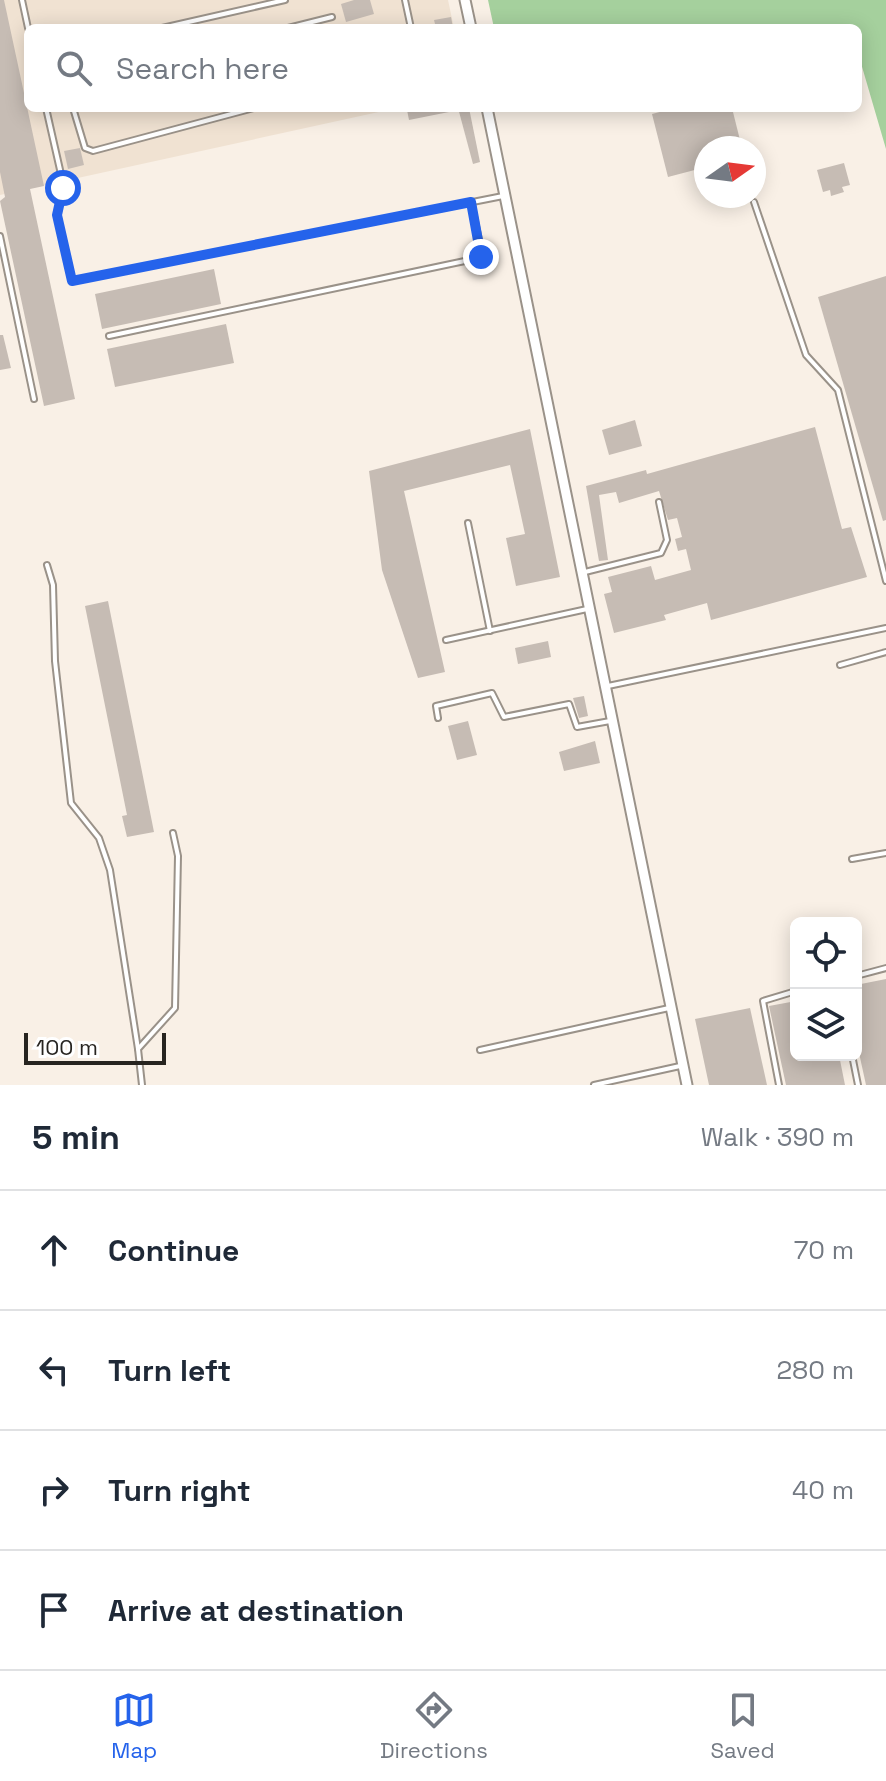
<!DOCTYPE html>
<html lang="en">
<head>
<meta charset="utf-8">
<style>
  :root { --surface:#fff; --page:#f6f6f7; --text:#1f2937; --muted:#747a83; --line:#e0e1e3; --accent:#2563eb }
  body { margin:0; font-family:"Space Grotesk",sans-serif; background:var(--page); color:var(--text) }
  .controls { position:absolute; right:24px; bottom:24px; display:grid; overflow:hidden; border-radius:12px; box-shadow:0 4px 20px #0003 }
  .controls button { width:72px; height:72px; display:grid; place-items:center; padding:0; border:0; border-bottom:2px solid var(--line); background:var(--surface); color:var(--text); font:40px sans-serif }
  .compass { position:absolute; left:694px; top:136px; width:72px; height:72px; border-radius:50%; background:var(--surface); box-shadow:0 4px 20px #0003; rotate:76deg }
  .scale { position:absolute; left:24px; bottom:20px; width:142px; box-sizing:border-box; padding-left:8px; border:4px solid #272420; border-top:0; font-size:22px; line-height:28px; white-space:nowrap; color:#272420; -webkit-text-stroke:6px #fff; paint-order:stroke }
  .stop { position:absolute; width:24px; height:24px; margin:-18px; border:6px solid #2563eb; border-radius:50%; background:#fff }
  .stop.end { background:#2563eb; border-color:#fff; box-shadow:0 2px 8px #0008 }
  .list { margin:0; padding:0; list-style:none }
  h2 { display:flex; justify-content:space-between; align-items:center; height:104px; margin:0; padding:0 32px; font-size:34px }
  h2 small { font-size:26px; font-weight:400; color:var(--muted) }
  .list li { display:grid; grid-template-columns:52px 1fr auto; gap:24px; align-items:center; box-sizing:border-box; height:120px; padding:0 32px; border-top:2px solid var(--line) }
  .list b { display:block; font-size:30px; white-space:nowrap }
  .list em { font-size:26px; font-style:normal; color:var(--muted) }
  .icon { flex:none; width:44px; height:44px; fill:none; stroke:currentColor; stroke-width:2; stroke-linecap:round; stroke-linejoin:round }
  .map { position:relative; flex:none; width:886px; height:1085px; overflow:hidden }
  .search { position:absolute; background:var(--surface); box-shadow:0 4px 20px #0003; left:24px; right:24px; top:24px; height:88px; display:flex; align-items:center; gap:20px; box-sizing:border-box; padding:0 28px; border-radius:12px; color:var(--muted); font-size:30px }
  .sheet { height:584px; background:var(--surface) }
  nav { display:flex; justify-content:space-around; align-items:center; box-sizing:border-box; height:112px; border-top:2px solid var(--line); background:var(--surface); font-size:22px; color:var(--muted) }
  nav a { display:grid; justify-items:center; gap:4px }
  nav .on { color:var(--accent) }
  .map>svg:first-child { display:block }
</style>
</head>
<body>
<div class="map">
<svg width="886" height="1085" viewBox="0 0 886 1085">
  <rect width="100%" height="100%" fill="#f9f0e6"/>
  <!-- built -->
  <path fill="#f0e2d2" d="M0 0H448L454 28H28V108H397L0 195Z"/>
  <!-- green -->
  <path fill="#a5d09d" d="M488 0H886V149L858 53V28H494Z"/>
  <!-- building -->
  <g fill="#c6bcb4">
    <path d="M0 0H4L44 186 30 189 75 399 44 406 0 201 5 197 0 172Z"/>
    <path d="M354 0H370L374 14 346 22 341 4Z"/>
    <path d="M451 17 453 28H436L434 20Z"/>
    <path d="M416 108H449V112L409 120 407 110Z"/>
    <path d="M458 108H469L480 162 473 164Z"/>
    <path d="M675 108H732L742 148H706V167L668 177 652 114Z"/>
    <path d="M80 148 84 165 68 169 64 151Z"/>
    <path d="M844 163 850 185 842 187 844 192 831 196 830 190 823 192 817 170Z"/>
    <path d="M214 269 221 304 102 329 95 294Z"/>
    <path d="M886 276V520L883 521 818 297Z"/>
    <path d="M226 324 234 363 115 387 107 349Z"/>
    <path d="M0 335H3L11 368 0 370Z"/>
    <path d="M635 420 642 446 609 455 602 430Z"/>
    <path d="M815 427 842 529 851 527 867 577 711 620 707 603 664 615 666 620 614 633 604 594 612 592 608 577 651 566 655 580 691 570 686 549 678 551 675 539 682 537 677 518 668 520 659 491 619 503 616 492 599 495 608 560 599 561 586 486 646 470 647 474Z"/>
    <path d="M530 429 560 577 516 586 506 538 525 534 510 465 404 491 445 672 418 678 382 570 369 471Z"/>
    <path d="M108 601 154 832 127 837 122 816 127 815 85 606Z"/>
    <path d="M548 641 551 657 518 664 515 648Z"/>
    <path d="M584 696 588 716 579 718 573 698Z"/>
    <path d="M468 721 477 755 457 760 448 726Z"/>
    <path d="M595 741 600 763 564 771 559 752Z"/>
    <path d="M886 979V1085H866L856 1039V985Z"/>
    <path d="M796 1001V1055H839L845 1085H786L769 1006Z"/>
    <path d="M750 1008 767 1085H709L695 1019Z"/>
  </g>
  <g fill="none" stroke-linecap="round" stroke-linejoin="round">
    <defs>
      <g id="service">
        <path d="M22 0 28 28"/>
        <path d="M405 0 411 28"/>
        <path d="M162 28 285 0"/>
        <path d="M288 28 332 17"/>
        <path d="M46 108 63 183 57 215 72 281 503 196"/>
        <path d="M73 108 85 148 93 151 254 108"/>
        <path d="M754 202 806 355 838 390 886 581"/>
        <path d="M0 236 34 399"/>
        <path d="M109 336 479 258 482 254 471 202"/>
        <path d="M468 523 490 631"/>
        <path d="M47 565 53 585 55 661 71 803 99 838 110 870 138 1049"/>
        <path d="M585 572 661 553 667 540 659 502"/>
        <path d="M446 640 587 609"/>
        <path d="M840 665 886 652"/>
        <path d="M608 686 886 628"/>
        <path d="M438 718 436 706 492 693 504 717 569 704 577 727 610 721"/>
        <path d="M852 859 886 853"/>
        <path d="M856 976 886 968"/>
        <path d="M480 1050 669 1008"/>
        <path d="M852 1055 858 1085"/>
        <path d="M142 1085 138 1049 175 1008 178 856 173 833"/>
        <path d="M594 1085 680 1066"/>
        <path d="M779 1085 763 1001 796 991"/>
      </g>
      <g id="tertiary">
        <path d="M465 0 471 28"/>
        <path d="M487 108 687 1085"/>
      </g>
    </defs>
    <!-- service casing -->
    <use href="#service" stroke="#9a9289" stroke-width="8"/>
    <!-- tertiary casing -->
    <use href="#tertiary" stroke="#9a9289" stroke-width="13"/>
    <!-- service -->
    <use href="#service" stroke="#fff" stroke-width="4"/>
    <!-- tertiary -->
    <use href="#tertiary" stroke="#fff" stroke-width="9"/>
  </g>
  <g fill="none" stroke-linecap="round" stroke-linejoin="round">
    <!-- route -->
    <path stroke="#2563eb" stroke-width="10" d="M63 188 57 215 72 281 471 202 481 257"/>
  </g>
</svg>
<div class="controls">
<button><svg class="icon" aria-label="locate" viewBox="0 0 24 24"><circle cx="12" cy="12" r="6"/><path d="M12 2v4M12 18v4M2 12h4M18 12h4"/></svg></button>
<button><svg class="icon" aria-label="layers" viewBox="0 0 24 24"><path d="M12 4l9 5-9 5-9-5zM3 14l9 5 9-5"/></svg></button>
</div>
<svg class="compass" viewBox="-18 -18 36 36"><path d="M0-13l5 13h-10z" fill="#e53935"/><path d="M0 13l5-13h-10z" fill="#747a83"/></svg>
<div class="scale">100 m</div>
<div class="stop" style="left:63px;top:188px"></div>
<div class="stop end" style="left:481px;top:257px"></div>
<div class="search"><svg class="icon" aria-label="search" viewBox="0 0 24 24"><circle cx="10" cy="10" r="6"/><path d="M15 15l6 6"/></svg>Search here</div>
</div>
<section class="sheet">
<h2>5 min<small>Walk · 390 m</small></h2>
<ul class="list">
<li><svg class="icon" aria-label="ahead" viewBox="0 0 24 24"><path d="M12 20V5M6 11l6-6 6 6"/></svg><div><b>Continue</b></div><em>70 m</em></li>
<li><svg class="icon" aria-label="left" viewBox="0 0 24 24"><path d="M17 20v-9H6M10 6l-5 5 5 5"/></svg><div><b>Turn left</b></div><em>280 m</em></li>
<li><svg class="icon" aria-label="right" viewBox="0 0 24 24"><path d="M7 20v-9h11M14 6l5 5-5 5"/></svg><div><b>Turn right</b></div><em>40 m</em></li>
<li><svg class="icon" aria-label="arrive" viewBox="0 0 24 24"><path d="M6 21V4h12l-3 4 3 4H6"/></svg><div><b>Arrive at destination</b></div></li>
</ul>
</section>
<nav>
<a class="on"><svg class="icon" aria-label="map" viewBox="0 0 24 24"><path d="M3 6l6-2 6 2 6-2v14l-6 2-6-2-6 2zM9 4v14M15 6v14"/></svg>Map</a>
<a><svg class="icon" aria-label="directions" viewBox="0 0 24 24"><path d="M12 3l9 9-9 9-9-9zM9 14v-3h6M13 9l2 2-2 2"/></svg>Directions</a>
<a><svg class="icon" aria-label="saved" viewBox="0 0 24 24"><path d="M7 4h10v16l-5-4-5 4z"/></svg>Saved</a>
</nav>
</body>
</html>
